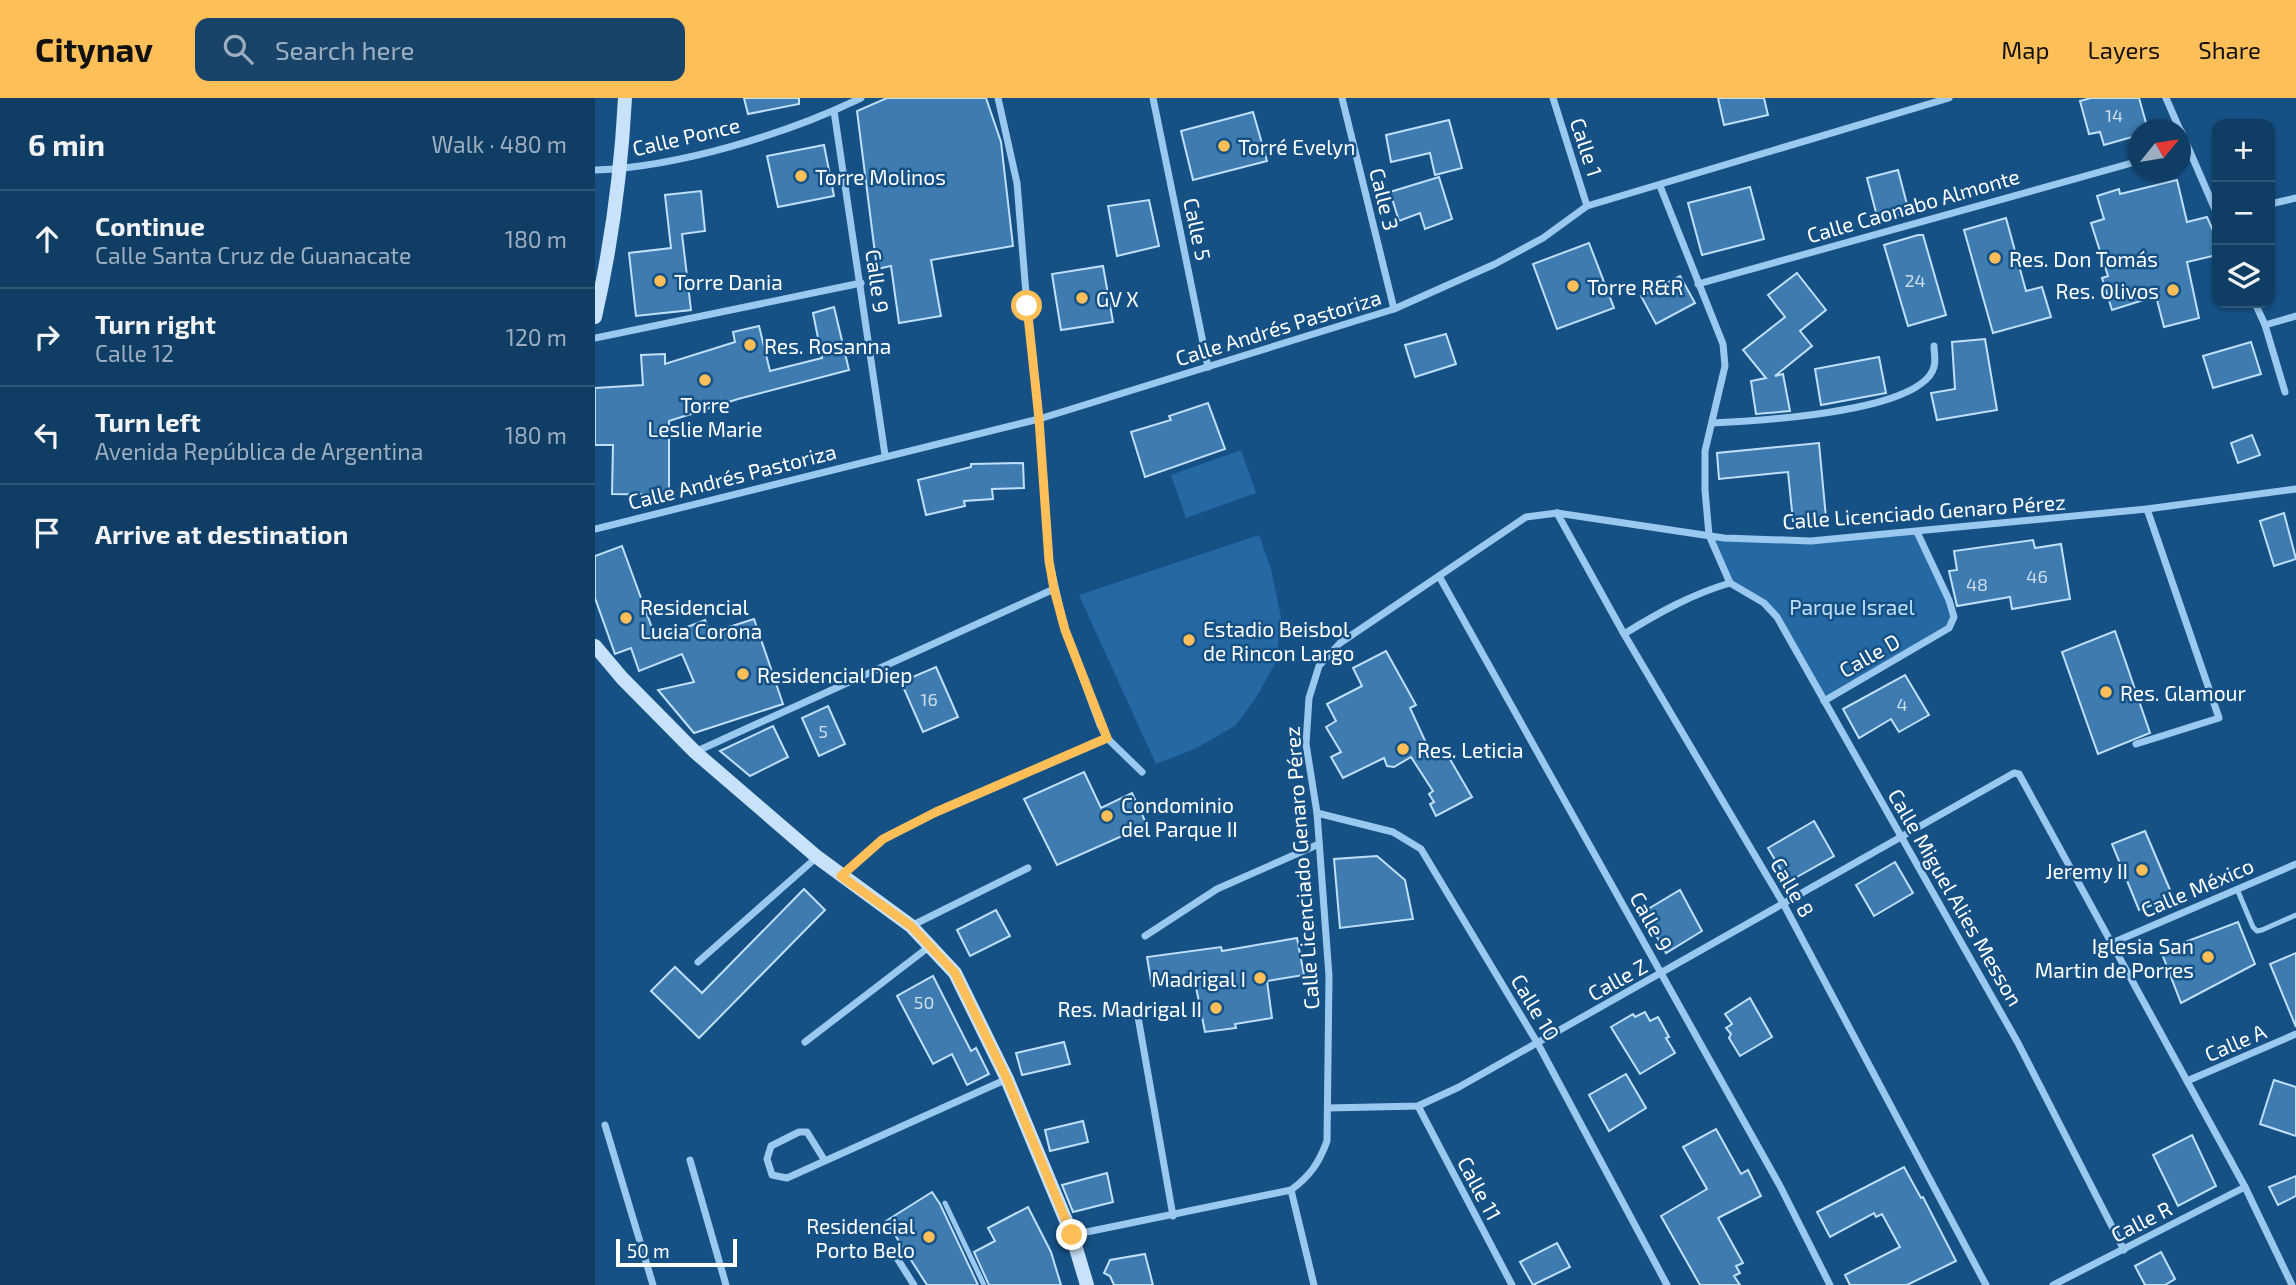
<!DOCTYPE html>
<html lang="en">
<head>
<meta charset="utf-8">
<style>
  :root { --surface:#103d64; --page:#19446a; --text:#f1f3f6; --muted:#9caebf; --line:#305678; --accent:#ffbf58 }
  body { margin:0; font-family:"Exo 2",sans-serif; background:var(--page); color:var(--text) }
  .controls { position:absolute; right:21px; top:21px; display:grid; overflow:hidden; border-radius:14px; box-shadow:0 2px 5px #0004 }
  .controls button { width:63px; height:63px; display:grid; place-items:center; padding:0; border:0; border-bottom:2px solid var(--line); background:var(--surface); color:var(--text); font:35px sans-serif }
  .compass { position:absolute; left:1533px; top:21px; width:63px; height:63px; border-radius:50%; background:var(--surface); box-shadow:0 2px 5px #0004; rotate:60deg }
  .scale { position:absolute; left:21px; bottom:18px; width:121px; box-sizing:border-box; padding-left:7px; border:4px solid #fff; border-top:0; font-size:19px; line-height:24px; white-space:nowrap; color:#fff; -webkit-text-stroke:5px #165186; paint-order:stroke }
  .stop { position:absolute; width:21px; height:21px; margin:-16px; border:5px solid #ffbf58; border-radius:50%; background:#fff }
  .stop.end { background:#ffbf58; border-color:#fff; box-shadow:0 2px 7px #0008 }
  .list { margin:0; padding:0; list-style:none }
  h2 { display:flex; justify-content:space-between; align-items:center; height:91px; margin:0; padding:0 28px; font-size:30px }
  h2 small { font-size:23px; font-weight:400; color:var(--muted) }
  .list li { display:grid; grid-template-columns:46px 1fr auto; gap:21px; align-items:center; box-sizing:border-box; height:98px; padding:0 28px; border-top:2px solid var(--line) }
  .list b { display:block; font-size:26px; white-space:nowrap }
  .list p { margin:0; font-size:23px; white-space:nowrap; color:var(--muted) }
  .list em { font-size:23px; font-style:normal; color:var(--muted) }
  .icon { flex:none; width:38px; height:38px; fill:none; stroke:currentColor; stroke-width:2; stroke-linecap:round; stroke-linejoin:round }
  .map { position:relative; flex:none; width:1701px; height:1187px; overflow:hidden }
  header { display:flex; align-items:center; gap:42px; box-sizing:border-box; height:98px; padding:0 35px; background:var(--accent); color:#111 }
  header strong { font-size:33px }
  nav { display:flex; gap:38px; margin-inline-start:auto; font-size:24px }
  .search { width:490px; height:63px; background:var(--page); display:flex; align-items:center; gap:18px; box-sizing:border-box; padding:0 24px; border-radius:14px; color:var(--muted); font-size:26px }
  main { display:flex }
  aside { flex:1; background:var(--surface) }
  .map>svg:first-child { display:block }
</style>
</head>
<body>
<header>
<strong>Citynav</strong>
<div class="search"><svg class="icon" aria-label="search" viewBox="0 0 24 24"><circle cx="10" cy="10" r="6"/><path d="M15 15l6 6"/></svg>Search here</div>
<nav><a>Map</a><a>Layers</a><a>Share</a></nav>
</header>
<main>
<aside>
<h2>6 min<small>Walk · 480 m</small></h2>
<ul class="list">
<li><svg class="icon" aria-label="ahead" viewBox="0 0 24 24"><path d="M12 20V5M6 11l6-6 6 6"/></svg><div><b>Continue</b><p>Calle Santa Cruz de Guanacate</p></div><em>180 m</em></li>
<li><svg class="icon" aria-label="right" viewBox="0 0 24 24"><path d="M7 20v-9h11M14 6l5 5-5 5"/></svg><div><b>Turn right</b><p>Calle 12</p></div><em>120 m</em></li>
<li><svg class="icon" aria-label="left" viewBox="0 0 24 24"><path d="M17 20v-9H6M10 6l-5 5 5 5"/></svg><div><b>Turn left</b><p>Avenida República de Argentina</p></div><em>180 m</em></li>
<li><svg class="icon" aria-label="arrive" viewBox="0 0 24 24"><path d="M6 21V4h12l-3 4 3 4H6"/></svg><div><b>Arrive at destination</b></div></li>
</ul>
</aside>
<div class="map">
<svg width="1701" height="1187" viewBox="0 0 1701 1187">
  <rect width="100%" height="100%" fill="#165186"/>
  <!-- park -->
  <g fill="#2469a4">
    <path d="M646 352 661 395 591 420 576 377Z"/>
    <path d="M1322 434 1359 519 1354 530 1229 603 1182 519 1135 485 1114 437 1216 443Z"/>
    <path d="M664 437 676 471 686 519 681 564 662 598 641 627 602 650 561 666 484 497Z"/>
  </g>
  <!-- building -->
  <g fill="#3e7bb0" stroke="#c0e0fa" stroke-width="2">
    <path d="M149 0H204V6L153 16Z"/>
    <path d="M292 0H391L406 44 418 148 336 162 346 218 304 225 296 168 282 171 262 13Z"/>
    <path d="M1123 0H1169L1173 17 1129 27Z"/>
    <path d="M1496 0H1544L1553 32H1544V37L1509 47 1505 34 1494 36 1485 3Z"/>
    <path d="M658 14 672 63 598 82 586 33Z"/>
    <path d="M854 22 867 70 840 77 835 55 796 64 791 37Z"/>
    <path d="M229 47 239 98 183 109 172 58Z"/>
    <path d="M1303 72 1314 114 1283 122 1272 80Z"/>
    <path d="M844 79 857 121 830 131 825 115 804 123 795 94Z"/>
    <path d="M1582 82 1592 124 1612 119 1622 142V157L1592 164 1604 220 1569 229 1561 198 1517 212 1507 180 1513 178 1496 125 1509 121 1502 98 1524 91 1525 96Z"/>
    <path d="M1155 89 1169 141 1107 157 1093 105Z"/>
    <path d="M106 93 110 133 87 136 96 212 41 218 34 155 76 150 70 97Z"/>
    <path d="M554 102 564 148 522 158 513 108Z"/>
    <path d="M1411 120 1431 193 1447 189 1456 219 1398 235 1369 132Z"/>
    <path d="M1323 137H1328L1351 217 1313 228 1289 147Z"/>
    <path d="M994 145 1019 210 962 231 938 166Z"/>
    <path d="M508 168 518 224 466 232 457 176Z"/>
    <path d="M1202 175 1231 212 1205 233 1217 248 1180 278 1188 276 1195 313 1161 316 1156 283 1171 280 1148 252 1190 219 1173 197Z"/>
    <path d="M1085 178 1100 205 1061 226 1046 198Z"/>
    <path d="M239 209 254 272 143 301 74 323V397L17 396 18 347H0V290L48 287 46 257 70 256V266L140 244 138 234 164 228 175 273 227 260 218 215Z"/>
    <path d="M851 236 861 266 820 279 810 247Z"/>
    <path d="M1390 241 1402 312 1342 322 1336 295 1360 291 1357 244Z"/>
    <path d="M1656 244 1666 276 1618 290 1608 258Z"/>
    <path d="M1284 259 1291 295 1226 307 1220 271Z"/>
    <path d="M613 305 630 351 550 379 536 334 576 322 574 318Z"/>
    <path d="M1657 337 1665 357 1643 365 1636 345Z"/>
    <path d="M1224 345 1231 420 1198 423 1193 374 1124 381 1122 355Z"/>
    <path d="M428 365 429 390 397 391 398 401 369 403 370 408 331 417 323 382 376 369V366Z"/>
    <path d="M1689 415 1701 461 1679 468 1665 423Z"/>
    <path d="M1438 442 1440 450 1466 446 1475 501 1417 511 1415 499 1362 508 1354 473 1362 472 1359 453Z"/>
    <path d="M27 448 61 541 110 522 115 535 159 521 188 606 99 635 63 592 99 584 87 556 44 573 36 550 20 556 0 500V458Z"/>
    <path d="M1520 533 1555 635 1503 656 1467 554Z"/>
    <path d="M791 553 821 607 815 610 837 658 849 651 877 699 841 718 835 706 839 704 834 696 838 693 816 659 799 669 792 668 789 660 748 680 736 659 746 654 731 629 741 623 732 606 767 588 758 570Z"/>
    <path d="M341 569 363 619 328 634 306 584Z"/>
    <path d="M1310 577 1334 617 1304 634 1296 621 1264 640 1248 611Z"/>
    <path d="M233 608 250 646 224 658 207 620Z"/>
    <path d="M178 628 193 659 155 678 125 653Z"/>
    <path d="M489 674 506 710 537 695 552 727 462 767 429 701Z"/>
    <path d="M1219 723 1239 758 1193 784 1173 750Z"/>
    <path d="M1550 733 1578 799 1544 812 1517 746Z"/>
    <path d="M782 758 810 782 818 821 745 830 739 761Z"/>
    <path d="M1300 764 1318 795 1279 818 1261 787Z"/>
    <path d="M209 791 230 812 104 940 56 893 80 869 107 895Z"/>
    <path d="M1085 792 1107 833 1071 855 1048 814Z"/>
    <path d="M401 812 415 838 375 858 362 832Z"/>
    <path d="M1643 824 1660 866 1586 905 1566 853Z"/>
    <path d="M702 840 709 877 672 883 677 920 640 926 641 930 610 934 600 884 557 889 552 859 626 849 627 853Z"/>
    <path d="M1701 855V929L1675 866Z"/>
    <path d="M338 878 376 953 381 950 394 976 372 987 357 956 338 966 302 898Z"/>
    <path d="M1155 900 1177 939 1145 958 1134 940 1136 936 1131 930 1137 926 1130 916Z"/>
    <path d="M1050 914 1055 923 1063 919 1074 939 1071 940 1080 955 1045 976 1016 929 1038 916 1040 919Z"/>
    <path d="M469 944 475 966 427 977 421 955Z"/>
    <path d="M1031 976 1051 1010 1014 1033 994 997Z"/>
    <path d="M1679 982 1701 989V1038L1665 1026Z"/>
    <path d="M488 1023 493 1044 455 1053 450 1032Z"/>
    <path d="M1121 1031 1146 1076 1153 1072 1166 1098 1123 1120 1148 1165 1141 1168 1145 1175 1139 1178 1145 1187H1105L1066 1118 1112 1091 1088 1049Z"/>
    <path d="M1597 1037 1621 1088 1583 1108 1558 1057Z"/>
    <path d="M1309 1069 1326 1100 1328 1099 1361 1163 1312 1187H1255L1250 1177 1305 1149 1287 1116 1281 1119 1279 1115 1235 1139 1222 1114Z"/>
    <path d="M512 1075 518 1104 478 1114 467 1087Z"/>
    <path d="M1701 1078V1098L1683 1107 1674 1089Z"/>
    <path d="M337 1094 345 1106 383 1187H332L291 1123Z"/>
    <path d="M433 1109 456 1154 466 1187H394L379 1154 400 1143 393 1130Z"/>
    <path d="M962 1145 975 1169 938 1187 925 1164Z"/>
    <path d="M1566 1154 1580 1181 1570 1187H1550L1540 1168Z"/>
    <path d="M550 1156 558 1187H519L515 1178 509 1175 515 1162Z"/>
  </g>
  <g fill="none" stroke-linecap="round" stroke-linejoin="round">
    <!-- lane -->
    <g stroke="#9bc8ee" stroke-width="5">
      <path d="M1642 791 1658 829 1662 833 1667 832 1701 817"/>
      <path d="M350 1105 389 1187"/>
    </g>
    <!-- street -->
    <g stroke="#9bc8ee" stroke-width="7">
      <path d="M403 0 422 85 432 208 444 321 454 462 470 532 505 627 512 640 547 674"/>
      <path d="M558 0 613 269"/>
      <path d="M747 0 799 211"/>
      <path d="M958 0 992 108"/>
      <path d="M1571 0 1585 32"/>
      <path d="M239 13 290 357"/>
      <path d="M1586 33 1622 116"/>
      <path d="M0 72C84 69 191 36 266 0"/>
      <path d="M1065 88 1128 246 1130 268 1110 353V392L1114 437 1135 485"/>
      <path d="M1675 106 1701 100"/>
      <path d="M1103 186 1544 63"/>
      <path d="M1660 205 1670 227 1690 294"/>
      <path d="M1670 227 1701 218"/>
      <path d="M0 240 266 185"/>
      <path d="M1117 325C1159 323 1326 315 1339 269 1341 263 1339 254 1339 248"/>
      <path d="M962 415 1029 536 1188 805 1391 1187"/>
      <path d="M0 431 444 321 799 211 900 166 948 140 992 108 1354 0"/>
      <path d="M844 478 1185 1088 1235 1187"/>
      <path d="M1135 485 1169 505 1182 519 1423 945 1529 1152"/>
      <path d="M1029 536C1063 515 1097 496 1135 485"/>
      <path d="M1229 603 1354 530 1359 519 1354 502 1322 434"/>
      <path d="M1541 646 1624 620 1552 411"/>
      <path d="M100 654 459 491"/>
      <path d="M722 715 798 734 826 751 943 946 1072 1187"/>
      <path d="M247 777 288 741 341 714 512 640"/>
      <path d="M316 828 433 770"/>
      <path d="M550 838 622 791 724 746"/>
      <path d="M1517 845 1701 766"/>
      <path d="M103 864 222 759"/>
      <path d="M543 919 578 1118"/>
      <path d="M210 944 335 848"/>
      <path d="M1592 983 1701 936"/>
      <path d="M823 1008 917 1187"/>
      <path d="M733 1010 823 1008 864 989 1419 675 1424 676 1650 1089 1697 1187"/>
      <path d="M10 1027 58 1187"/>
      <path d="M95 1062 131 1187"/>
      <path d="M230 1063 212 1034H204L176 1048 172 1061 177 1077 192 1080 412 981"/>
      <path d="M696 1092 719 1187"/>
      <path d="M477 1137 696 1092C715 1078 724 1065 732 1043L734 878 722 715 711 646 714 600 724 568 745 545 931 419 962 415 1129 440 1216 443 1552 411 1701 391"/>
      <path d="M300 1157 319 1187"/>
      <path d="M1458 1187 1650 1089"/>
    </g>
    <!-- secondary -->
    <g stroke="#c8e2fa" stroke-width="14">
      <path d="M0 219C17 145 26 77 30 0"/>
      <path d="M0 548 27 580 100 654 222 759 316 828 360 875 412 981 477 1137 492 1187"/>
    </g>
  </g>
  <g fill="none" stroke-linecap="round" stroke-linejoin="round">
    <!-- route -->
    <path stroke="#ffbf58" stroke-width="9" d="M432 208 444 321 454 463 459 491 470 532 512 640 341 714 288 741 246 778 316 828 360 875 412 981 477 1137"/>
  </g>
  <!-- markers -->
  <g fill="#ffbf58" stroke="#165186" stroke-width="2.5">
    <circle cx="629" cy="48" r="7"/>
    <circle cx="206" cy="78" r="7"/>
    <circle cx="1400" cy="160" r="7"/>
    <circle cx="65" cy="183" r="7"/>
    <circle cx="978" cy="188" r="7"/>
    <circle cx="1578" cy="192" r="7"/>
    <circle cx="487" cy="200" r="7"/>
    <circle cx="155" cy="247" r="7"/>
    <circle cx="110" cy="282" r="7"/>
    <circle cx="31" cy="520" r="7"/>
    <circle cx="594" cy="542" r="7"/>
    <circle cx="148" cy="576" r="7"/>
    <circle cx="1511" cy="594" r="7"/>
    <circle cx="808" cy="651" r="7"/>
    <circle cx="512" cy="718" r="7"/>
    <circle cx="1547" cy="772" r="7"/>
    <circle cx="1613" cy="859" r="7"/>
    <circle cx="665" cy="880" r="7"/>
    <circle cx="621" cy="910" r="7"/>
    <circle cx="334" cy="1139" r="7"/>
  </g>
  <g text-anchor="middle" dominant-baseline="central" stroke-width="5" stroke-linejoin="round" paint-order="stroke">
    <!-- number labels -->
    <g font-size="18" fill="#cfdeeb">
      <text x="1519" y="17">14</text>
      <text x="1320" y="182">24</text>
      <text x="1442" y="478">46</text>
      <text x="1382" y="486">48</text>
      <text x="334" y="601">16</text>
      <text x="1307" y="606">4</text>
      <text x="228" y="633">5</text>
      <text x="329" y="904">50</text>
    </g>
    <!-- street labels -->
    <g font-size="21" fill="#fff" stroke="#165186">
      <text transform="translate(91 38) rotate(-13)">Calle Ponce</text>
      <text transform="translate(992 49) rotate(72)">Calle 1</text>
      <text transform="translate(790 101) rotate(76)">Calle 3</text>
      <text transform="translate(1318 107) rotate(-16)">Calle Caonabo Almonte</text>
      <text transform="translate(603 131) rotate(78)">Calle 5</text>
      <text transform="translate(283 183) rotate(82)">Calle 9</text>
      <text transform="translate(683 229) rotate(-17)">Calle Andrés Pastoriza</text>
      <text transform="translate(137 378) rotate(-14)">Calle Andrés Pastoriza</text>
      <text transform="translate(1329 413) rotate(-4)">Calle Licenciado Genaro Pérez</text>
      <text transform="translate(1274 557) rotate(-30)">Calle D</text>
      <text transform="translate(706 770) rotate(-94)">Calle Licenciado Genaro Pérez</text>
      <text transform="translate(1198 789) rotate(60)">Calle 8</text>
      <text transform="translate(1602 789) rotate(-23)">Calle México</text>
      <text transform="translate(1361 799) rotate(60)">Calle Miguel Alies Messon</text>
      <text transform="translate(1057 823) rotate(61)">Calle 9</text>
      <text transform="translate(1022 881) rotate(-29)">Calle Z</text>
      <text transform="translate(941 909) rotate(59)">Calle 10</text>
      <text transform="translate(1640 944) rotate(-23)">Calle A</text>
      <text transform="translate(885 1090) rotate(62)">Calle 11</text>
      <text transform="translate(1546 1123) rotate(-27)">Calle R</text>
    </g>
    <!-- poi labels -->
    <g font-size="21" fill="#fff" stroke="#165186" text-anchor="start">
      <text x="643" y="48">Torré Evelyn</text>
      <text x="220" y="78">Torre Molinos</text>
      <text x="1414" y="160">Res. Don Tomás</text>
      <text x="79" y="183">Torre Dania</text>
      <text x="992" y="188">Torre R&amp;R</text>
      <text x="1564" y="192" text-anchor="end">Res. Olivos</text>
      <text x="501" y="200">GV X</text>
      <text x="169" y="247">Res. Rosanna</text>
      <text x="110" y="306" text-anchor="middle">Torre<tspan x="110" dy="24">Leslie Marie</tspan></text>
      <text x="45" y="508">Residencial<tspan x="45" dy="24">Lucia Corona</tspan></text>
      <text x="608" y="530">Estadio Beisbol<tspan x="608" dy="24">de Rincon Largo</tspan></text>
      <text x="162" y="576">Residencial Diep</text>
      <text x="1525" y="594">Res. Glamour</text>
      <text x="822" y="651">Res. Leticia</text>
      <text x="526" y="706">Condominio<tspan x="526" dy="24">del Parque II</tspan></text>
      <text x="1533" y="772" text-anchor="end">Jeremy II</text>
      <text x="1599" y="847" text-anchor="end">Iglesia San<tspan x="1599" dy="24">Martin de Porres</tspan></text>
      <text x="651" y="880" text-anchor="end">Madrigal I</text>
      <text x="607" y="910" text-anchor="end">Res. Madrigal II</text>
      <text x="320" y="1127" text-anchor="end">Residencial<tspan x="320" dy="24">Porto Belo</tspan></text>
    </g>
    <!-- park labels -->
    <g font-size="21" fill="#c0e0fa" stroke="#165186">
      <text x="1257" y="508">Parque Israel</text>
    </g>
  </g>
</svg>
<div class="controls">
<button>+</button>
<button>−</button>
<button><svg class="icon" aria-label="layers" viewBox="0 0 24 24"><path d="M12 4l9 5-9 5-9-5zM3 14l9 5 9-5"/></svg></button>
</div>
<svg class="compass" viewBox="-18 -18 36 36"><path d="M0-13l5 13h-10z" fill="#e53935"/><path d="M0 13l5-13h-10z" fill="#9caebf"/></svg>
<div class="scale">50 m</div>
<div class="stop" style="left:432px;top:208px"></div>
<div class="stop end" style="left:477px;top:1137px"></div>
</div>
</main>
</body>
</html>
